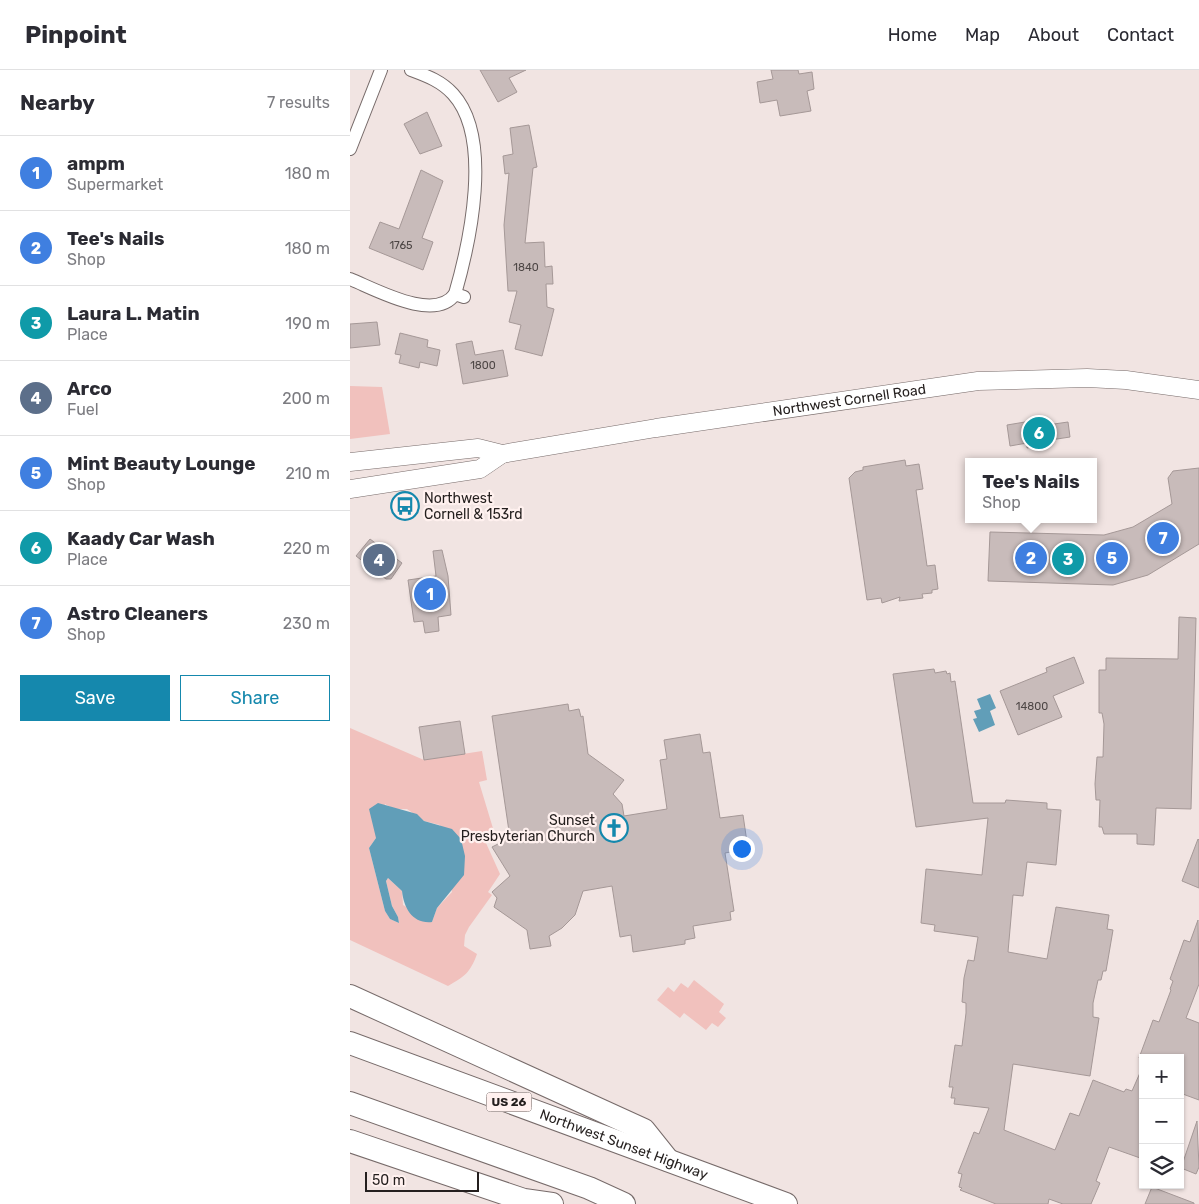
<!DOCTYPE html>
<html lang="en">
<head>
<meta charset="utf-8">
<style>
  :root { --surface:#fff; --page:#f2f2f3; --text:#2b2b33; --muted:#7c7c81; --line:#e1e1e2; --accent:#1588ad }
  body { margin:0; font-family:Rubik,sans-serif; background:var(--page); color:var(--text) }
  .controls { position:absolute; right:15px; bottom:15px; display:grid; overflow:hidden; border-radius:0px; box-shadow:0 1px 4px #0004 }
  .controls button { width:45px; height:45px; display:grid; place-items:center; padding:0; border:0; border-bottom:1px solid var(--line); background:var(--surface); color:var(--text); font:25px sans-serif }
  .scale { position:absolute; left:15px; bottom:12px; width:114px; box-sizing:border-box; padding-left:5px; border:2px solid #241f1e; border-top:0; font-size:14px; line-height:18px; white-space:nowrap; color:#241f1e; -webkit-text-stroke:4px #fff1ef; paint-order:stroke }
  .you { position:absolute; left:391px; top:778px; width:18px; height:18px; margin:-12px; border:4px solid #fff; border-radius:50%; background:#1a73e8; box-shadow:0 0 0 8px #1a73e833 }
  .badge { display:grid; place-items:center; width:32px; height:32px; border-radius:50%; background:var(--accent); color:#fff; font-size:16px; font-weight:700 }
  .pin { position:absolute; translate:-50% -50%; border:2px solid #fff; box-shadow:0 1px 5px #0006 }
  .popup { position:absolute; left:615px; top:388px; width:132px; height:65px; box-sizing:border-box; display:grid; place-content:center; border-radius:0px; background:var(--surface); filter:drop-shadow(0 1px 4px #0005); font-size:16px; white-space:nowrap; color:var(--muted) }
  .popup b { font-size:19px; color:var(--text) }
  .popup::after { content:''; position:absolute; left:50%; top:100%; margin-left:-10px; border:10px solid transparent; border-top-color:var(--surface) }
  .list { margin:0; padding:0; list-style:none }
  h2 { display:flex; justify-content:space-between; align-items:center; height:65px; margin:0; padding:0 20px; font-size:21px }
  h2 small { font-size:16px; font-weight:400; color:var(--muted) }
  .list li { display:grid; grid-template-columns:32px 1fr auto; gap:15px; align-items:center; box-sizing:border-box; height:75px; padding:0 20px; border-top:1px solid var(--line) }
  .list b { display:block; font-size:19px; white-space:nowrap }
  .list p { margin:0; font-size:16px; white-space:nowrap; color:var(--muted) }
  .list em { font-size:16px; font-style:normal; color:var(--muted) }
  .actions { display:flex; gap:10px; padding:15px 20px }
  .actions a { flex:1; padding:11px 0; border:1px solid var(--accent); border-radius:0px; text-align:center; font-size:18px; color:var(--accent) }
  .actions .main { background:var(--accent); color:#fff }
  .icon { flex:none; width:28px; height:28px; fill:none; stroke:currentColor; stroke-width:2; stroke-linecap:round; stroke-linejoin:round }
  .map { position:relative; flex:none; width:849px; height:1134px; overflow:hidden }
  header { display:flex; align-items:center; gap:30px; box-sizing:border-box; height:70px; padding:0 25px; background:var(--surface); border-bottom:1px solid var(--line) }
  header strong { font-size:24px }
  nav { display:flex; gap:28px; margin-inline-start:auto; font-size:18px }
  main { display:flex }
  aside { flex:1; background:var(--surface) }
  .map>svg:first-child { display:block }
</style>
</head>
<body>
<header>
<strong>Pinpoint</strong>
<nav><a>Home</a><a>Map</a><a>About</a><a>Contact</a></nav>
</header>
<main>
<aside>
<h2>Nearby<small>7 results</small></h2>
<ul class="list">
<li><span class="badge" style="background:#3f7fe0">1</span><div><b>ampm</b><p>Supermarket</p></div><em>180 m</em></li>
<li><span class="badge" style="background:#3f7fe0">2</span><div><b>Tee's Nails</b><p>Shop</p></div><em>180 m</em></li>
<li><span class="badge" style="background:#0f9aa8">3</span><div><b>Laura L. Matin</b><p>Place</p></div><em>190 m</em></li>
<li><span class="badge" style="background:#5c6f8a">4</span><div><b>Arco</b><p>Fuel</p></div><em>200 m</em></li>
<li><span class="badge" style="background:#3f7fe0">5</span><div><b>Mint Beauty Lounge</b><p>Shop</p></div><em>210 m</em></li>
<li><span class="badge" style="background:#0f9aa8">6</span><div><b>Kaady Car Wash</b><p>Place</p></div><em>220 m</em></li>
<li><span class="badge" style="background:#3f7fe0">7</span><div><b>Astro Cleaners</b><p>Shop</p></div><em>230 m</em></li>
</ul>
<div class="actions"><a class="main">Save</a><a>Share</a></div>
</aside>
<div class="map">
<svg width="849" height="1134" viewBox="0 0 849 1134">
  <rect width="100%" height="100%" fill="#f1e4e2"/>
  <!-- green -->
  <g fill="#f1c1bd" fill-rule="evenodd">
    <path d="M0 316 32 317 40 364 0 369Z"/>
    <path d="M0 658 74 690 132 681 137 710 129 712 145 765 136 773 150 804 138 822 142 825 119 857 115 865 114 876 127 884C120 903 115 906 98 916L0 870ZM35 734 44 739H57L74 751 90 755 102 822 87 838 82 852 53 835 52 821 38 808 36 811 42 836 48 847 49 853 40 849 35 841 19 778 26 768Z"/>
    <path d="M344 910 374 934 369 942 376 948 368 957 362 953 356 960 334 943 330 948 307 930 318 917 324 922 331 913 338 918Z"/>
  </g>
  <!-- water -->
  <g fill="#619eb8">
    <path d="M640 624 646 638 640 641 645 655 629 662 623 649 627 648 624 641 631 639 627 629Z"/>
    <path d="M28 733 67 744 74 751 102 759 111 769 115 786 114 805 87 838 82 852C63 854 54 839 52 821L38 808 36 811 42 836 48 847 49 853 40 849 35 841 19 778 26 768 19 739Z"/>
  </g>
  <!-- building -->
  <g fill="#c8bbba" stroke="#a59897">
    <path d="M130 0H176L159 8 167 22 148 32Z"/>
    <path d="M421 0H448L449 4 462 2 464 19 457 21 461 41 430 46 427 30 410 33 407 12 423 9Z"/>
    <path d="M77 42 92 76 70 84 54 54Z"/>
    <path d="M179 55 187 97 183 98 175 173 194 172 195 197 202 196 203 214H196L197 237 204 239 192 286 165 279 171 255 159 252 167 221H158L154 155 159 103 155 104 153 86 163 84 160 58Z"/>
    <path d="M71 100 93 111 72 168 83 172 73 200 19 178 30 152 49 159Z"/>
    <path d="M27 252 30 275 0 278V254Z"/>
    <path d="M50 263 78 270 77 277 90 280 87 296 70 292 69 298 49 293 51 285 45 284Z"/>
    <path d="M122 271 125 285 153 280 158 306 113 314 106 274Z"/>
    <path d="M675 352 676 358 718 352 720 367 694 371V375L677 378V373L660 376 657 355Z"/>
    <path d="M555 390 556 396 569 394 573 419 566 420 572 460 577 496 585 495 588 519 582 520V523L572 524 573 528 549 531 550 527 532 533 531 528 517 530 499 408 505 402 513 400V397Z"/>
    <path d="M849 398V474L798 505 763 515 638 511 640 462 754 465 783 457 822 434 818 408 823 401Z"/>
    <path d="M20 469 52 493 41 509H36L6 486Z"/>
    <path d="M92 480 98 506 101 545 88 547 89 561 75 563 73 551 64 552 58 510 86 506 83 481Z"/>
    <path d="M829 547 846 548 841 739 806 738 804 775 787 774V764H754L752 757H749L750 730H746L745 714 747 687H753L754 654 752 643H749V600H756V588L828 589Z"/>
    <path d="M724 587 734 613 703 626 712 647 668 665 650 621 697 602 696 598Z"/>
    <path d="M584 599 585 603 596 601 597 604 600 603 601 612 605 611 623 733H655L656 730 697 733V739L711 740 706 795 677 792 673 826 663 825 658 882 697 889 706 837 759 845 757 859 763 860 756 901H753L751 910H748L743 933V947L749 948 740 1006 663 994 654 1060 705 1080 720 1043 729 1046 743 1010 774 1022 776 1019 782 1021 793 996V1089L759 1077 746 1111 750 1113 741 1134H713L699 1129 698 1134H646L610 1120 612 1118 609 1117 612 1104 608 1103 614 1088 624 1062 629 1064 639 1038 604 1034 605 1028H601L603 1017H599L605 975 612 976 616 943V933L612 932 614 908 618 890 624 891 628 867 584 861 585 855 571 853 576 799 632 805 638 748 566 757 543 604Z"/>
    <path d="M218 634 219 641 229 639 231 647 233 646 238 684 274 710 263 724 272 734 274 746 317 739 310 690 317 689 314 670 350 664 353 683 360 682 370 748 393 745 398 779 375 783 384 841 380 842 381 850 343 856 345 868 335 870V874L283 882 281 865 270 867 262 816 233 821 225 845 212 858 199 866 201 876 180 879 177 860 144 837 147 828 142 822 160 806 142 777 160 768 142 646Z"/>
    <path d="M110 651 115 684 74 690 69 657Z"/>
    <path d="M848 769 849 770V818L832 811Z"/>
    <path d="M848 850 849 914 836 948 849 953V1030L830 1023V988H789L803 950 809 952 821 920 820 919 823 911 820 909 834 870 840 872Z"/>
    <path d="M847 1051 849 1097 846 1104 831 1098Z"/>
    <path d="M802 1117 844 1133V1134H795Z"/>
  </g>
  <g fill="none" stroke-linecap="round" stroke-linejoin="round">
    <defs>
      <g id="street">
        <path d="M61 0C77 6 91 11 103 24 143 68 120 172 105 224"/>
        <path d="M0 79 31 0"/>
        <path d="M0 209C25 219 85 253 105 224L114 227"/>
      </g>
      <g id="secondary">
        <path id="s1" d="M0 392 128 378 152 384 306 358 628 311 737 308 776 310 849 320"/>
        <path d="M0 419 130 399 152 384"/>
      </g>
      <g id="highway">
        <path d="M0 926 294 1060 318 1090"/>
        <path id="s2" d="M0 973 436 1134"/>
        <path d="M0 1033 239 1118 274 1134"/>
        <path d="M0 1071 174 1130 202 1134"/>
      </g>
    </defs>
    <!-- street casing -->
    <use href="#street" stroke="#776b6a" stroke-width="14"/>
    <!-- secondary casing -->
    <use href="#secondary" stroke="#776b6a" stroke-width="19"/>
    <!-- highway casing -->
    <use href="#highway" stroke="#776b6a" stroke-width="24"/>
    <!-- street -->
    <use href="#street" stroke="#fff" stroke-width="12"/>
    <!-- secondary -->
    <use href="#secondary" stroke="#fff" stroke-width="18"/>
    <!-- highway -->
    <use href="#highway" stroke="#fff" stroke-width="22"/>
  </g>
  <!-- icons -->
  <defs>
    <symbol id="bus-ring" viewBox="-11 -11 22 22"><circle r="9.5" fill="#fff1ef" stroke="#1588ad" stroke-width="1.5"/><path d="M-5-6H5V4H4V6H2V4H-2V6H-4V4H-5ZM-3.5-4V0h7V-4ZM-3.5 1.2v1.5H-2V1.2ZM2 1.2v1.5H3.5V1.2Z" fill="#1588ad"/></symbol>
    <symbol id="church-ring" viewBox="-11 -11 22 22"><circle r="9.5" fill="#fff1ef" stroke="#1588ad" stroke-width="1.5"/><path d="M-1.2-6h2.4v3.5h3.3v2.4h-3.3V6h-2.4V-.1h-3.3v-2.4h3.3Z" fill="#1588ad"/></symbol>
  </defs>
  <g fill-rule="evenodd">
    <use href="#bus-ring" x="39" y="420" width="32" height="32"/>
    <use href="#church-ring" x="248" y="742" width="32" height="32"/>
  </g>
  <g text-anchor="middle" dominant-baseline="central" stroke-width="4.5" stroke-linejoin="round" paint-order="stroke">
    <!-- number labels -->
    <g font-size="11" fill="#4d4645">
      <text x="51" y="175">1765</text>
      <text x="176" y="197">1840</text>
      <text x="133" y="295">1800</text>
      <text x="682" y="636">14800</text>
    </g>
    <!-- shield labels -->
    <rect fill="#fff1ef" stroke="#665e5d" stroke-width="1" x="136.5" y="1022.5" width="45" height="19" rx="4"/>
    <g font-size="12" font-weight="bold" fill="#241f1e">
      <text x="159" y="1032">US 26</text>
    </g>
    <!-- street labels -->
    <g font-size="14" fill="#241f1e" stroke="#fff1ef">
      <text stroke="none"><textPath href="#s1" startOffset="505">Northwest Cornell Road</textPath></text>
      <text stroke="none"><textPath href="#s2" startOffset="292">Northwest Sunset Highway</textPath></text>
    </g>
    <!-- poi labels -->
    <g font-size="14" fill="#241f1e" stroke="#fff1ef" text-anchor="start">
      <text x="74" y="428">Northwest<tspan x="74" dy="16">Cornell &amp; 153rd</tspan></text>
      <text x="245" y="750" text-anchor="end">Sunset<tspan x="245" dy="16">Presbyterian Church</tspan></text>
    </g>
  </g>
</svg>
<div class="controls">
<button>+</button>
<button>−</button>
<button><svg class="icon" aria-label="layers" viewBox="0 0 24 24"><path d="M12 4l9 5-9 5-9-5zM3 14l9 5 9-5"/></svg></button>
</div>
<div class="scale">50 m</div>
<div class="you"></div>
<div class="pin badge" style="left:80px;top:524px;background:#3f7fe0">1</div>
<div class="pin badge" style="left:681px;top:488px;background:#3f7fe0">2</div>
<div class="popup"><b>Tee's Nails</b>Shop</div>
<div class="pin badge" style="left:718px;top:489px;background:#0f9aa8">3</div>
<div class="pin badge" style="left:29px;top:490px;background:#5c6f8a">4</div>
<div class="pin badge" style="left:762px;top:488px;background:#3f7fe0">5</div>
<div class="pin badge" style="left:689px;top:363px;background:#0f9aa8">6</div>
<div class="pin badge" style="left:813px;top:468px;background:#3f7fe0">7</div>
</div>
</main>
</body>
</html>
